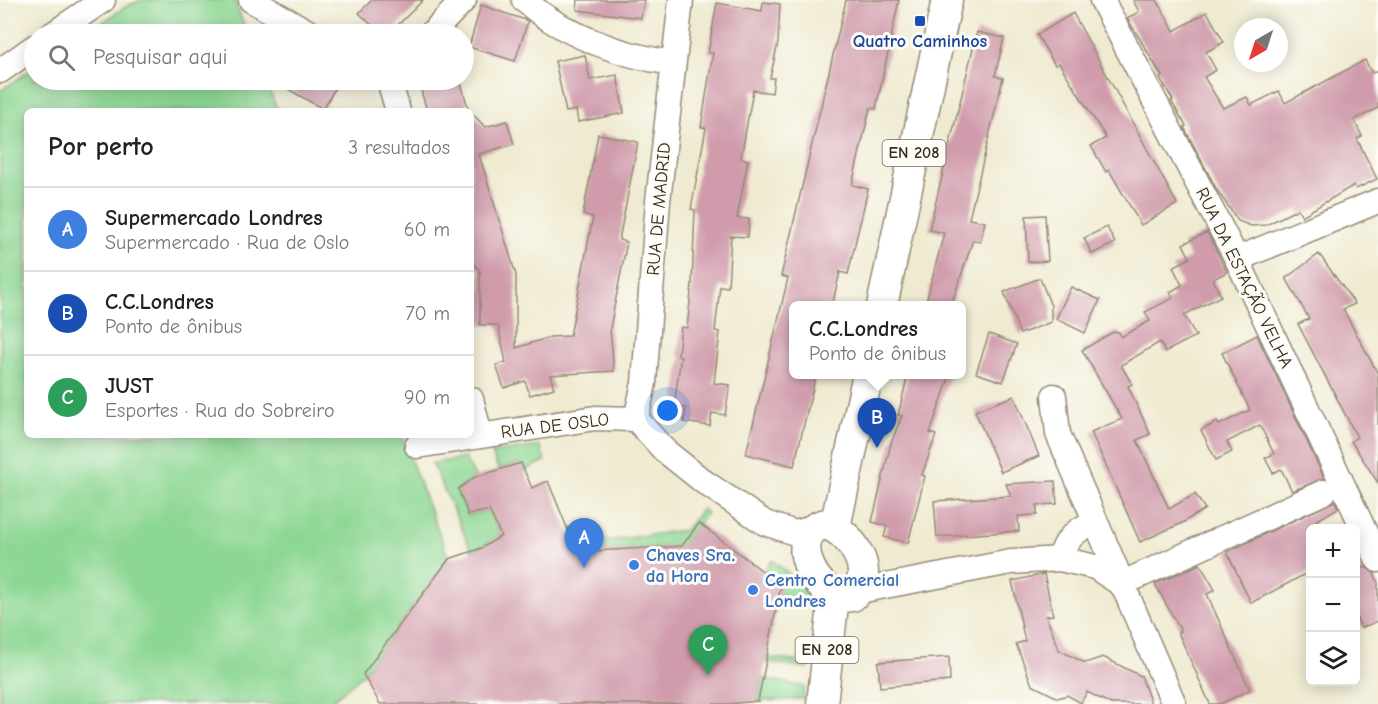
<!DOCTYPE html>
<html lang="pt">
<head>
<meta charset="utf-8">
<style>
  :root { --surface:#fff; --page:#f2f2f2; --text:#222; --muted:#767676; --line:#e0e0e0; --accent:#c8321e }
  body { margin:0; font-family:"Comic Neue",sans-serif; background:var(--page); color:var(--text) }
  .controls { position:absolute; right:18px; bottom:18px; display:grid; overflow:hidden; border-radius:9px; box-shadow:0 3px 15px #0003 }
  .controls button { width:54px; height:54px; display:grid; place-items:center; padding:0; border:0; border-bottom:2px solid var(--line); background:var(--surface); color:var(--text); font:30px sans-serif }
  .compass { position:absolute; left:1234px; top:18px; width:54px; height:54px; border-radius:50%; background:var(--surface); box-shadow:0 3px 15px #0003; rotate:219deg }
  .you { position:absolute; left:668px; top:411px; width:21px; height:21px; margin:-15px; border:4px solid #fff; border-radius:50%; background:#1a73e8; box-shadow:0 0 0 9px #1a73e833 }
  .badge { display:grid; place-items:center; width:39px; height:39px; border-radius:50%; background:var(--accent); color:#fff; font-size:20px; font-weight:700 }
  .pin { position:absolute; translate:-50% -50px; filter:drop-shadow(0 2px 3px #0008) }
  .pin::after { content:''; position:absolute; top:32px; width:21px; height:18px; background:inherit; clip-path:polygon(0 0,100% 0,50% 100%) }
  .popup { position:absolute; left:789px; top:301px; width:177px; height:78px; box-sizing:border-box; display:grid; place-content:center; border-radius:9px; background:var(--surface); filter:drop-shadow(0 2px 4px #0005); font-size:20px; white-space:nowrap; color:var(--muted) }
  .popup b { font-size:22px; color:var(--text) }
  .popup::after { content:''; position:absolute; left:50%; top:100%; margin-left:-12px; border:12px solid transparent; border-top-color:var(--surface) }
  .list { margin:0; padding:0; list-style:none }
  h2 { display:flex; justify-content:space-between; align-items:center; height:78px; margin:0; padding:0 24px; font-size:26px }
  h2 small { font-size:20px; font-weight:400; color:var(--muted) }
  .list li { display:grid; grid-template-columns:39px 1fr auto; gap:18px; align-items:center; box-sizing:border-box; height:84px; padding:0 24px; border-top:2px solid var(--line) }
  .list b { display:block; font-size:22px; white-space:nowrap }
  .list p { margin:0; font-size:20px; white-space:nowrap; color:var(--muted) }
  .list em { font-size:20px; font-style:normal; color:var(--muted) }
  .icon { flex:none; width:33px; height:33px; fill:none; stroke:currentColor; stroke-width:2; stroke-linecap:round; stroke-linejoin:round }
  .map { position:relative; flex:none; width:1378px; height:704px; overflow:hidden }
  .search { position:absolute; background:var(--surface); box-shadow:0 3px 15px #0003; left:24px; top:24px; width:450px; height:66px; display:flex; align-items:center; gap:15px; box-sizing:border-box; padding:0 21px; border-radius:33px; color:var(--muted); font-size:22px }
  .panel { position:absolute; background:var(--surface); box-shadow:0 3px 15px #0003; left:24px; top:108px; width:450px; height:330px; border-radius:9px }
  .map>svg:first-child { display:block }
</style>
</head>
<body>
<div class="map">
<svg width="1378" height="704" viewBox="0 0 1378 704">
  <rect width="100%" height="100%" fill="#fdfcf7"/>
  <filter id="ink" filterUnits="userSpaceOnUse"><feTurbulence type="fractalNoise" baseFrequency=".0167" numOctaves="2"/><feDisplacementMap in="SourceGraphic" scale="12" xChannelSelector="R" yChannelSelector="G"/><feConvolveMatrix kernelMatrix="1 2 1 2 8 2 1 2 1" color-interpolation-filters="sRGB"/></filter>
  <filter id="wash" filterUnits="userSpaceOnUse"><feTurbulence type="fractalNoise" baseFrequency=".008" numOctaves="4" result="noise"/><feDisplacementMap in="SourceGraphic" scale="24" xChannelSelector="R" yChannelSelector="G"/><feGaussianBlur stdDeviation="1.35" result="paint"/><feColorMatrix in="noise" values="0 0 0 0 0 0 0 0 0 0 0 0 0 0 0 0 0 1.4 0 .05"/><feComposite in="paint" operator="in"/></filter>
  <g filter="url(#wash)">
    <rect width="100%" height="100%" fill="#efead0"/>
    <!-- green -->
    <g fill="#8cd793" stroke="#648058" stroke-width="1.5">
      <path d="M141 0H234L248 34H85L125 7Z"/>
      <path d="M34 68V80H265L278 111H27V435H401L449 559 363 674 328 704H0V91Z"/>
      <path d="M540 446 545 461 524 471 521 463 498 469 492 453Z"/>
      <path d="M465 458 475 477 458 489 468 515 489 510 501 536 472 551 432 463Z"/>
      <path d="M702 509 707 513 682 546 595 551 600 542 685 530Z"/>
      <path d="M772 560 800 583 813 603 779 594 763 572Z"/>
      <path d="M766 657 808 663V668L766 662Z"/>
      <path d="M763 678 805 687 803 699 758 701Z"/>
    </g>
    <g id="blocks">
      <!-- building -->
      <g fill="#d09cac">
        <path d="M372 0H423L389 34 380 27 377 30 359 13Z"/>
        <path d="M578 0H644L641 18 577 10Z"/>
        <path d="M846 0H899L876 109 870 108 852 185 868 189 848 274 840 272 832 306H793V375H816L794 466 746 454 788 278 781 276Z"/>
        <path d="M1133 0H1157L1174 31 1207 12 1224 42 1206 52 1216 70 1204 77 1223 108 1247 97 1251 105 1279 91 1285 103 1365 60 1372 73 1378 70V108L1354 120 1362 136 1357 139 1377 179 1356 189 1354 185 1302 216 1298 209 1266 225 1251 226 1238 221 1217 190 1184 127 1186 126 1171 101 1173 100 1160 78 1162 76 1127 18 1139 12Z"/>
        <path d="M763 2 780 4 778 43 770 78H774L772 93 753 90 741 158 748 160 737 218 749 219 748 237 731 236 728 287 720 286 715 331 720 332 714 383 730 385 725 415 712 413 710 426 684 422 686 408 674 406 681 356H678L681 327 687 328 692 284 695 210 691 209 706 128 701 127 713 53H708L717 3 762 11Z"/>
        <path d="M481 5 528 21 515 61 469 47Z"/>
        <path d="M1073 13 1177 204 1141 225 1109 170 1106 172 1091 146 1106 138 1059 63 1055 65 1037 35Z"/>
        <path d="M977 32 1004 38 995 76 1003 78 969 219 985 222 980 242 973 240 951 306H925L944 233 929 230Z"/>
        <path d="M585 55 590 80 617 75 624 113 578 122 576 110 566 112 555 61Z"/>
        <path d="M272 80H340L323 109Z"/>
        <path d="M418 80H460L469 111H427Z"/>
        <path d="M471 112 485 127 507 121 514 144 479 154 516 275V348L550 337 570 336 593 217 583 215 598 134 638 142 619 240 627 242 610 328 614 371 550 375 554 388 530 395 525 381 504 388 496 365 506 362 498 325H480V271L471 261Z"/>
        <path d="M1045 215 1048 261 1028 262 1026 216Z"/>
        <path d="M1107 227 1115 243 1092 254 1084 238Z"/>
        <path d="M1207 232 1227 272 1213 279 1221 296 1184 315 1196 336 1165 352 1160 342 1121 365 1132 384 1128 386 1150 434 1137 440 1169 509 1195 494 1205 509 1182 523 1140 542 1091 432 1122 419 1082 350 1113 332H1119L1121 337 1150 321 1145 312 1173 298 1170 292 1182 285 1173 267 1190 258 1183 244Z"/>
        <path d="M1319 254 1355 304 1343 309 1378 374V483L1351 441 1357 437 1298 324 1309 319 1286 278Z"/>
        <path d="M1040 278 1051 306V322L1020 334 1004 292Z"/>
        <path d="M1071 287 1100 300 1085 333 1056 319Z"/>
        <path d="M989 334 1017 344 1003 382 976 373Z"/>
        <path d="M1257 335 1324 478 1292 491 1281 469 1273 473 1265 458 1274 454 1260 425 1227 442 1232 452 1216 460 1201 430 1217 422 1219 425 1250 410 1222 353Z"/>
        <path d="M908 375H950L930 433 936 435 922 475 925 476 908 543 884 537 887 526 872 522 891 443 902 416 898 415Z"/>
        <path d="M1014 396 1039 456 1001 472 975 411Z"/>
        <path d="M521 463 532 488 548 481 577 552 682 546 699 523 781 585 758 701 728 704H380L363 674 449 559 482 548 501 536 489 510 468 515 458 489 475 477Z"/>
        <path d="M1055 481 1057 504 1037 505V515L1018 516 1019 531 937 537 934 501 1011 496 1006 484Z"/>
        <path d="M1335 501 1338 508 1314 522 1316 528H1311V571L1251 603 1227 552Z"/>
        <path d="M1200 564 1215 590 1207 594 1250 690 1220 704H1210L1178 632 1181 631 1155 584Z"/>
        <path d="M1365 567 1374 573 1378 583V621L1361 628 1356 616V571Z"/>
        <path d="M1044 574 1053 615 1046 616 1059 650 1085 663 1103 657 1141 676 1151 704H1111L1087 692 1081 703 1067 695 1058 698 1032 685 1016 644 1025 641 1012 581Z"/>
        <path d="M949 657 950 681 880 687 878 662Z"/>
      </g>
    </g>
  </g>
  <g filter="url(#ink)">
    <use href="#blocks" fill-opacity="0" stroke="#958a77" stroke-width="1.5"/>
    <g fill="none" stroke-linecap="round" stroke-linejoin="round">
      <defs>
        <g id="minor">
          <path d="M251 0 312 34"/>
          <path d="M524 0C563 35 622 56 673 63"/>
          <path d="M1102 0 1237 259 1378 560"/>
          <path d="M53 34 103 0"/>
          <path d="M431 34 464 0"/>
          <path d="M0 71 34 47"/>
          <path d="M389 80 398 111"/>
          <path d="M1237 259 1378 201"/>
          <path d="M1054 396 1058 434 1174 704"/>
          <path d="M471 399 480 435"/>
          <path d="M636 419 644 383 658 201 681 0"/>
          <path d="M417 446 595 418 636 419 664 450 704 482 765 523 795 533 813 528"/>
          <path d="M1060 559C1065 539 1076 530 1094 522"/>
          <path d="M1121 584 1324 492"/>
          <path d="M859 591 1011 562 1060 559 1095 567 1121 584"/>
        </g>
        <g id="major">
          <path d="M882 306 947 0"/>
          <path d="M826 524C851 532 879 574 852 596 813 602 784 530 826 524Z"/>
          <path d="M835 527 868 374"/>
          <path d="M822 704 834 596"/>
        </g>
      </defs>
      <!-- minor casing -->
      <use href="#minor" stroke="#958a77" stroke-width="27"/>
      <!-- major casing -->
      <use href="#major" stroke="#958a77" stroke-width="33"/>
      <!-- minor -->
      <use href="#minor" stroke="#fff" stroke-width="24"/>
      <!-- major -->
      <use href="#major" stroke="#fff" stroke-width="30"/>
    </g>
  </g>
  <!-- markers -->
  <rect fill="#1a4fb4" stroke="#fdfcf7" stroke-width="2" x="914" y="15" width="12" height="12" rx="3"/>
  <g fill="#3f7fe0" stroke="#fdfcf7" stroke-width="2">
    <circle cx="634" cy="565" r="6"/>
    <circle cx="753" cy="590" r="6"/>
  </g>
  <g text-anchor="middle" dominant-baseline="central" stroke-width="6" stroke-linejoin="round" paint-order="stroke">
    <!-- shield labels -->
    <g fill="#fdfcf7" stroke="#75695f" stroke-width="1.5">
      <rect x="882.5" y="140" width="63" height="26" rx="4.5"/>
      <rect x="795.5" y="637" width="63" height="26" rx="4.5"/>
    </g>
    <g font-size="16" font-weight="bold" fill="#3b2a1e">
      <text x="914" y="153">EN 208</text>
      <text x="827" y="650">EN 208</text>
    </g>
    <!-- transit labels -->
    <g font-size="18" font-weight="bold" fill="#164399" stroke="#fdfcf7">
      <text x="920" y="41">Quatro Caminhos</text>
    </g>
    <!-- street labels -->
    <g font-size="18" fill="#3b2a1e" stroke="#fdfcf7">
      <text transform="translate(659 209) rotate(-85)">RUA DE MADRID</text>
      <text transform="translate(1244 278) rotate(64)">RUA DA ESTAÇÃO VELHA</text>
      <text transform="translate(555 426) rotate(-7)">RUA DE OSLO</text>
    </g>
    <!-- shop labels -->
    <g font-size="18" font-weight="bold" fill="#366cbe" stroke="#fdfcf7" text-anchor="start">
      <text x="646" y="555">Chaves Sra.<tspan x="646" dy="21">da Hora</tspan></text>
      <text x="765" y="580">Centro Comercial<tspan x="765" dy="21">Londres</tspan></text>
    </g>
  </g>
</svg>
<div class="controls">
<button>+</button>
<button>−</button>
<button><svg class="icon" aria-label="layers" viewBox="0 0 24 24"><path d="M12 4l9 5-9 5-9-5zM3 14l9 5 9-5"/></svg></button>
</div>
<svg class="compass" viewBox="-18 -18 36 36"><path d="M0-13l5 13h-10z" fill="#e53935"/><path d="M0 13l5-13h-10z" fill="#767676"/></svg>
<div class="you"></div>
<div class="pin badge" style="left:584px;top:568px;background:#3f7fe0">A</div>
<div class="pin badge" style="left:877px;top:448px;background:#1a4fb4">B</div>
<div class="popup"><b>C.C.Londres</b>Ponto de ônibus</div>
<div class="pin badge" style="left:708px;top:675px;background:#2e9e5b">C</div>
<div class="search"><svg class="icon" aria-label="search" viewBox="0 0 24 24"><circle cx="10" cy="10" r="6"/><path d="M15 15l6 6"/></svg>Pesquisar aqui</div>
<section class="panel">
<h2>Por perto<small>3 resultados</small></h2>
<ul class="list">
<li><span class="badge" style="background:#3f7fe0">A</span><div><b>Supermercado Londres</b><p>Supermercado · Rua de Oslo</p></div><em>60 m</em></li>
<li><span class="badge" style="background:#1a4fb4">B</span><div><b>C.C.Londres</b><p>Ponto de ônibus</p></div><em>70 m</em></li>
<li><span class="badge" style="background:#2e9e5b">C</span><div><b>JUST</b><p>Esportes · Rua do Sobreiro</p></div><em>90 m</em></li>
</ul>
</section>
</div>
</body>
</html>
